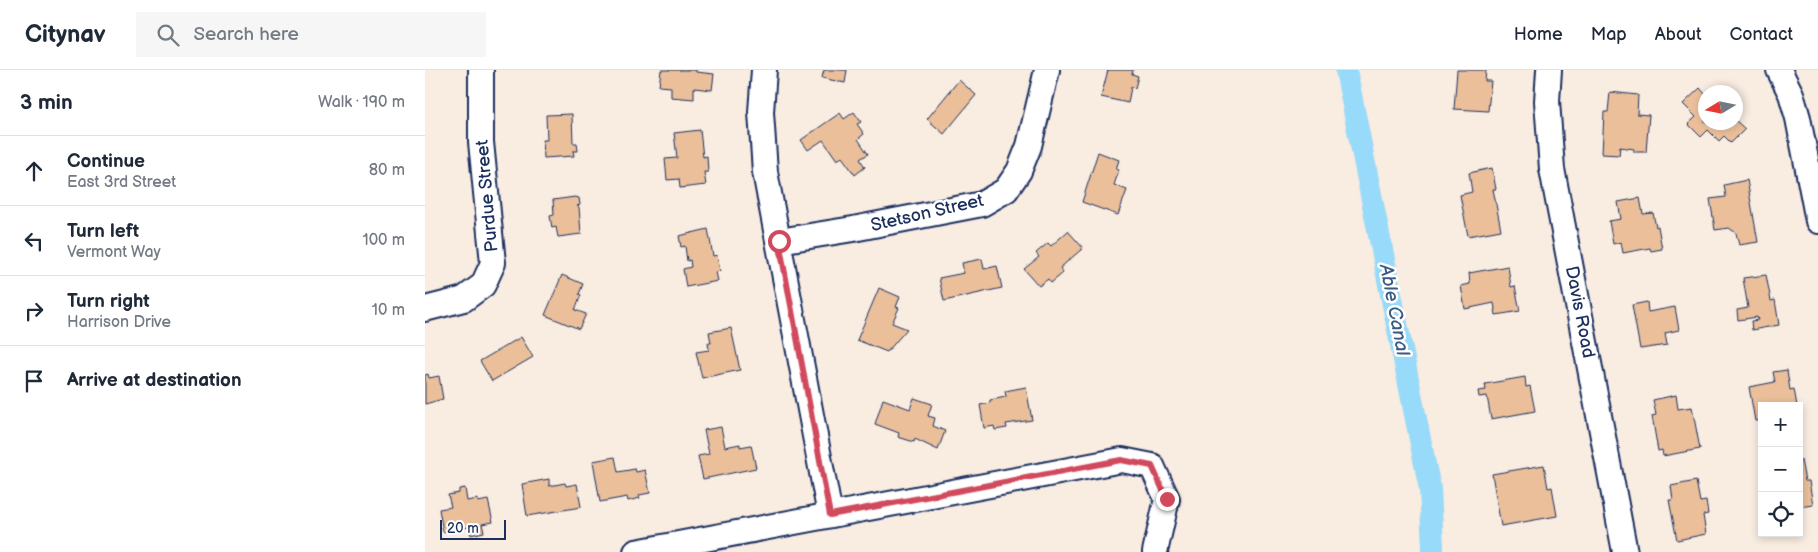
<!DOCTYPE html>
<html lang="en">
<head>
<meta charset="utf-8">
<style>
  :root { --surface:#fff; --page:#f6f6f7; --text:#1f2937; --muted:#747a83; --line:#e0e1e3 }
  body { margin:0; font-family:"Balsamiq Sans",sans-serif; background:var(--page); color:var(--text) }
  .controls { position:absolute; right:15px; bottom:15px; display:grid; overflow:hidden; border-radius:0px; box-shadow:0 2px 8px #0003 }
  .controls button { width:45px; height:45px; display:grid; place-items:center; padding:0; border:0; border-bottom:1px solid var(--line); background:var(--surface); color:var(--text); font:25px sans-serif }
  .compass { position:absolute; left:1273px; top:15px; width:45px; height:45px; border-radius:50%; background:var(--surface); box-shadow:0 2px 8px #0003; rotate:260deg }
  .scale { position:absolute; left:15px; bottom:12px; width:66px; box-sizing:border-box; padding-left:5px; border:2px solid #1b2f5e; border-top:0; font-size:14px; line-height:18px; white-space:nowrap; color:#1b2f5e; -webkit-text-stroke:4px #fff; paint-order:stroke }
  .stop { position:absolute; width:15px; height:15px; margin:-11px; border:4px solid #d1495b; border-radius:50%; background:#fff }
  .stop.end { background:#d1495b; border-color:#fff; box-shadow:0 1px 5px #0008 }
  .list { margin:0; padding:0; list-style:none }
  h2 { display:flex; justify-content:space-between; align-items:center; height:65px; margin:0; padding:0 20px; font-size:21px }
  h2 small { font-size:16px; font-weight:400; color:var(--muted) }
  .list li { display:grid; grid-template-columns:32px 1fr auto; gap:15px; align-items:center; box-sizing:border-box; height:70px; padding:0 20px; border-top:1px solid var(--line) }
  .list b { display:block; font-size:19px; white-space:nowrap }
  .list p { margin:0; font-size:16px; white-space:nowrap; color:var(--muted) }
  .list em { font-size:16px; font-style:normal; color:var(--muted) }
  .icon { flex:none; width:28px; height:28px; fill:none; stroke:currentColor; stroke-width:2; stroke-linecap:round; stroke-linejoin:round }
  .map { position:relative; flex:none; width:1393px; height:482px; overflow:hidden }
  header { display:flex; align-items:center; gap:30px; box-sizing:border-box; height:70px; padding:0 25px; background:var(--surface); border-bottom:1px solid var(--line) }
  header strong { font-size:24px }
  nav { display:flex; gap:28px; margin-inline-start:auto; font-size:18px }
  .search { width:350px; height:45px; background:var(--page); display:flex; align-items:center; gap:12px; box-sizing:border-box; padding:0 18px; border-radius:0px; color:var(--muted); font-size:19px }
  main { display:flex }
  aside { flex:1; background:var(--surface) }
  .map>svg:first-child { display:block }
</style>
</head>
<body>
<header>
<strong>Citynav</strong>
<div class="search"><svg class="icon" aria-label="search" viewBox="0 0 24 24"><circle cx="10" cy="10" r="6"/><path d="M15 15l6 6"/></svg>Search here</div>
<nav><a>Home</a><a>Map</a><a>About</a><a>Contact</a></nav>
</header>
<main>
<aside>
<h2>3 min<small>Walk · 190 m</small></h2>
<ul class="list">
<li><svg class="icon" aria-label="ahead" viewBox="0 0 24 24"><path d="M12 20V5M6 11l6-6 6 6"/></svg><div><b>Continue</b><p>East 3rd Street</p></div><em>80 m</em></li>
<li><svg class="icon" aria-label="left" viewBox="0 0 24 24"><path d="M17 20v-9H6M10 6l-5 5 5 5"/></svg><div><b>Turn left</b><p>Vermont Way</p></div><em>100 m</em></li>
<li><svg class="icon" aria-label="right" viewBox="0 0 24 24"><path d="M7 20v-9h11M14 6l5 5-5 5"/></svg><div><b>Turn right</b><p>Harrison Drive</p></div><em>10 m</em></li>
<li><svg class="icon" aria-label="arrive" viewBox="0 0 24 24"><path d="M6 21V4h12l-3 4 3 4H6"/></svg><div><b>Arrive at destination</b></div></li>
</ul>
</aside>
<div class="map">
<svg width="1393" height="482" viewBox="0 0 1393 482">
  <rect width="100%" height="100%" fill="#f9ece1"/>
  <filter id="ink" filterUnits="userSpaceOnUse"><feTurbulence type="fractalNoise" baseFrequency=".02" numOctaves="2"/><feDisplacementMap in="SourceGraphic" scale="10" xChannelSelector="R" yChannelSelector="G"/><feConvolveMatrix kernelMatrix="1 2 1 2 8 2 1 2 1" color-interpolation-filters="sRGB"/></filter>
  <g filter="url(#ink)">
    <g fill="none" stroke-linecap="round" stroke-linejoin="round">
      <!-- canal -->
      <path stroke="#97daf9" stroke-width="22" d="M921 0 1005 419 1008 477 1007 482"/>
    </g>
    <!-- building -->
    <g fill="#eabf9a" stroke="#1b2f5e">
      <path d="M236 0H271V2L289 4 287 20 269 18V29L246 27V17L234 16Z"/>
      <path d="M399 0H422L420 13 397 8Z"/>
      <path d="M683 0H708L707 4 713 6 710 18 706 17 703 33 676 27Z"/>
      <path d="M1032 0H1061L1060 11H1066L1063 41 1029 39Z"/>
      <path d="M534 10 551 25 519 64 502 49Z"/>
      <path d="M1275 18 1280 24V52H1310V50L1320 59 1306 73 1299 66 1294 71 1283 60 1276 67 1263 54 1271 47 1258 34Z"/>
      <path d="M1185 22 1213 25 1212 44 1224 45 1221 82H1209V79L1195 77 1194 85 1177 84 1179 42H1183Z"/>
      <path d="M429 42 436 52 432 54 439 64 433 69 443 84 435 89 440 97 430 105 417 87 412 90 398 70 383 80 376 70 415 43 419 49Z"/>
      <path d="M147 44 148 73H152L153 81H148L149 86 119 88 118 70H122L121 45Z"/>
      <path d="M275 60 278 87 282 86 283 102H279L281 115 255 118 254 109 242 110 240 89 252 88 249 63Z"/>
      <path d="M673 82 694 90 691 99 694 100 689 115 702 120 693 145 657 132Z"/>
      <path d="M1067 98 1071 119H1068L1076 160 1043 166 1035 125 1047 122 1044 103Z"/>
      <path d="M1322 110 1333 172 1314 175 1311 163 1304 158 1290 160 1285 129 1301 127 1299 115Z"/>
      <path d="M150 127 154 128 155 135 152 136 154 137 156 164 133 167 131 157 127 158 125 146 129 145 128 130Z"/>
      <path d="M1215 128 1218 144 1228 143 1231 157 1233 156 1237 179 1226 181 1225 178 1198 183 1196 172 1188 174 1184 151 1196 149 1193 132Z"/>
      <path d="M283 159 288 186 292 185 295 201 291 202 293 211 261 217 258 199 266 197 265 190 262 191 260 176 256 177 254 166Z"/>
      <path d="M643 161 658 178 635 198 638 203 626 213 623 209 614 216 599 199 614 187 611 183 623 173 626 176Z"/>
      <path d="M557 189 559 199 572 196 577 218 519 231 514 208 539 203 537 193Z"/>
      <path d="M1083 196 1086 217 1090 216 1095 241 1071 245 1069 233 1040 239 1036 216 1045 214 1044 203Z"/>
      <path d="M137 205 158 214 154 224 156 225 150 240 161 244 154 259 120 245Z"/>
      <path d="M1341 205 1346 231 1350 230 1354 255 1327 260 1326 251 1333 250 1332 247 1313 250 1312 240 1323 238 1318 208Z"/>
      <path d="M454 218 475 227 471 237 474 238 467 253 482 259 462 282 432 270Z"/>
      <path d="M1222 232 1223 242 1250 237 1254 260 1240 263 1242 275 1215 279 1207 235Z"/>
      <path d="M306 258 315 300 277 308 271 282 284 280 283 273H286L284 262Z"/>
      <path d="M96 267 108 287 67 311 55 291Z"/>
      <path d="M1362 300 1365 320 1369 319 1372 336H1337V350L1330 351 1324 317 1350 312 1348 302Z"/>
      <path d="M3 304 4 308 14 306 18 329 0 334V305Z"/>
      <path d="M1100 307 1101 317 1105 316 1110 341 1066 349 1062 326 1054 327 1053 321 1061 320 1060 314Z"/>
      <path d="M601 317 607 350 581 354 582 358 570 360 569 356 559 358 555 335 565 333V330L581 327 580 321Z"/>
      <path d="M1251 325 1253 339 1267 337 1275 379 1238 386 1237 380 1233 381 1227 346 1231 345 1228 330Z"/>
      <path d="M489 328 507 334 503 346 510 348 508 356 520 361 513 380 490 369 489 372 473 367 474 363 450 354 458 329 485 339Z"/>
      <path d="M296 357 300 377 315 374V377L326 375 331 398 278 409 273 386 284 384 279 360Z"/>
      <path d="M190 387 193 402 210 399 211 402 220 400 225 423 214 425 215 428 203 431 202 427 175 432 168 391Z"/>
      <path d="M1376 390 1380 411H1384L1388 435 1374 437V391Z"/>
      <path d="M1119 395 1123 418 1127 417 1132 446 1076 456 1067 404Z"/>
      <path d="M124 409V416L140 413 141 416 152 414 156 437 102 446 97 414Z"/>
      <path d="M1271 411 1275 432 1281 431 1283 444 1278 445 1281 464 1252 470 1244 430H1248L1246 416Z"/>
      <path d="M40 418 42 431 53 429V432L63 430 68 452 57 454 59 462 46 465 44 457 18 462 14 439 26 437 23 425 34 423V419Z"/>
    </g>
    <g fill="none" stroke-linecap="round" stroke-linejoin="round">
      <defs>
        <g id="street">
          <path d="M339 0 336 42 340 102 405 445"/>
          <path d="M1124 0 1122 31 1127 99 1200 482"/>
          <path d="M1354 0 1366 24 1373 48 1393 151"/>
          <path d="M354 171 428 159 557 134 581 120 594 101 604 76 622 0"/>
          <path d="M0 239 39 229 58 215 68 193 56 72V0"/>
          <path d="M211 482 697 390 727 396 742 429 730 482"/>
        </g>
      </defs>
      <!-- street casing -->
      <use href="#street" stroke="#1b2f5e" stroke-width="28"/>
      <!-- street -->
      <use href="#street" stroke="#fff" stroke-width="24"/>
    </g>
  </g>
  <g fill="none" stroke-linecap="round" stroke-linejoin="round" filter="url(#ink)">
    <!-- route -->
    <path stroke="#d1495b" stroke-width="6" d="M354 171 405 445 696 390 727 396 742 429"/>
  </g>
  <g text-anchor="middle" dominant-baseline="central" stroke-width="5" stroke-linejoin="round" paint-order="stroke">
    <!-- street labels -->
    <g font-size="18" fill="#1b2f5e" stroke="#fff">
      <text transform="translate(62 126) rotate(-95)">Purdue Street</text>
      <text transform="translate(502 143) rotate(-13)">Stetson Street</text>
      <text transform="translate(1155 242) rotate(79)">Davis Road</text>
    </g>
    <!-- water labels -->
    <g font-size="19" font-style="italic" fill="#3a5a85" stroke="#fff">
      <text transform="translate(969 240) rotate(79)">Able Canal</text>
    </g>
  </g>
</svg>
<div class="controls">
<button>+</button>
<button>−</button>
<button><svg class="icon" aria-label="locate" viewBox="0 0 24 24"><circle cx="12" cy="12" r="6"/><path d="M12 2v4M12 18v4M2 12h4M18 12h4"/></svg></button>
</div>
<svg class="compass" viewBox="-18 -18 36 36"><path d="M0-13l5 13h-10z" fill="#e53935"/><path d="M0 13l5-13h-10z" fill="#747a83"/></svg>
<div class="scale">20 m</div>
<div class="stop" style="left:354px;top:171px"></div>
<div class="stop end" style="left:742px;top:429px"></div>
</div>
</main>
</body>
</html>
